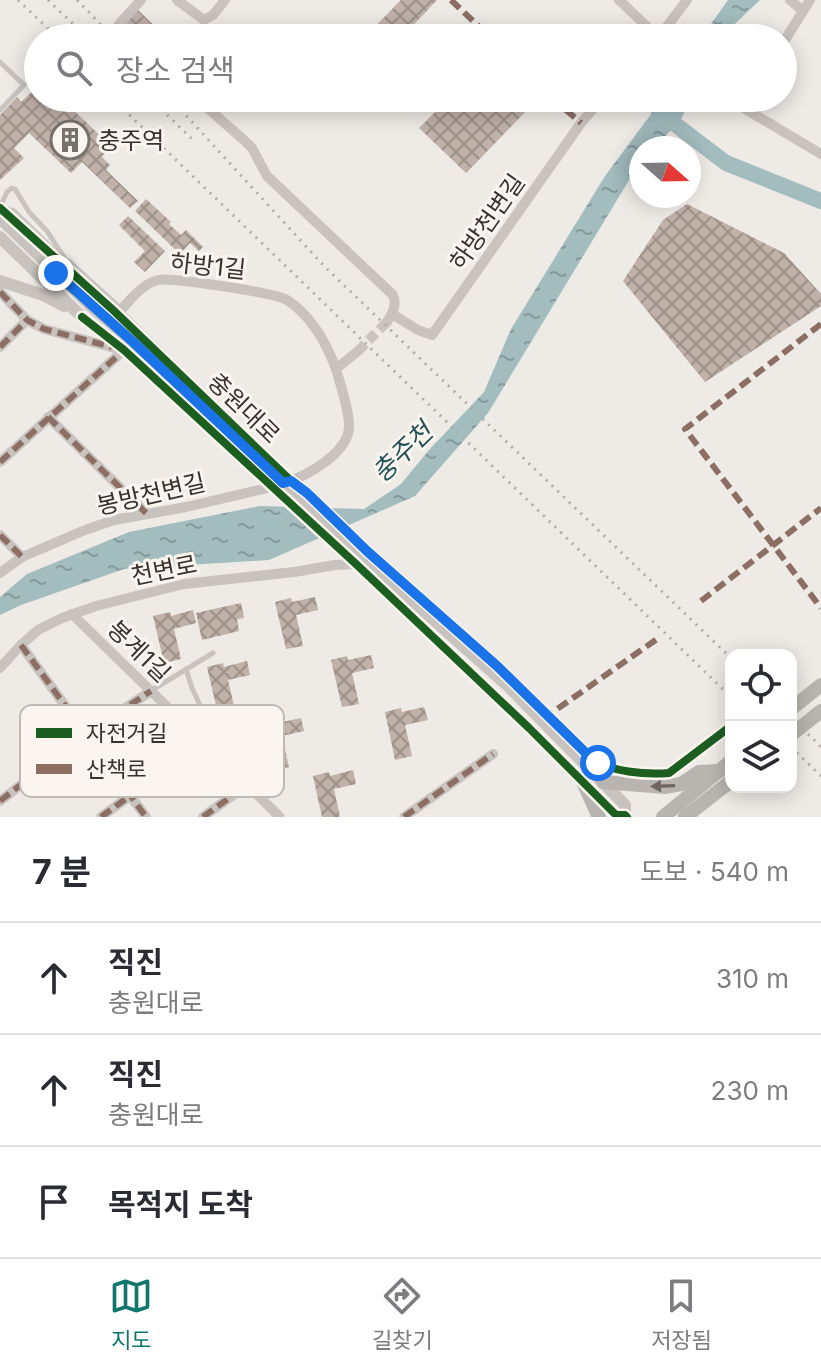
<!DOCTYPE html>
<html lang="ko">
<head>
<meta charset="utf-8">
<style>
  :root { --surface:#fff; --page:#f7f7f7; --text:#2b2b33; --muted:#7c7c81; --line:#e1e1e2; --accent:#0f766e }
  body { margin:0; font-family:Inter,"Noto Sans KR",sans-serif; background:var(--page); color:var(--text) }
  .controls { position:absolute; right:24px; bottom:24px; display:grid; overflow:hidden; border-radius:16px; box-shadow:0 4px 20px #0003 }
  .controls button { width:72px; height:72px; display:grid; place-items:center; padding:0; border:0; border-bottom:2px solid var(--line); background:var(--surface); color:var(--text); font:40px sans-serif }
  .compass { position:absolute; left:629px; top:136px; width:72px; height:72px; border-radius:50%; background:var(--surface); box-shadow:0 4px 20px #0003; rotate:110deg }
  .stop { position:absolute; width:24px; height:24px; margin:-18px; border:6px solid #1a73e8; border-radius:50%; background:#fff }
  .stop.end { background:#1a73e8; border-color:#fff; box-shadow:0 2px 8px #0008 }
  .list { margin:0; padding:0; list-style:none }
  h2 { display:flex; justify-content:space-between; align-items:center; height:104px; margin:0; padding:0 32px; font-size:34px }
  h2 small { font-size:26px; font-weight:400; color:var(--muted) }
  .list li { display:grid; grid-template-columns:52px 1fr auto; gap:24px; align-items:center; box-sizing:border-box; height:112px; padding:0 32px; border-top:2px solid var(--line) }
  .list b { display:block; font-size:30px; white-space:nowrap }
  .list p { margin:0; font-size:26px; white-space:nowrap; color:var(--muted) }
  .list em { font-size:26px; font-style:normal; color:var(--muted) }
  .icon { flex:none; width:44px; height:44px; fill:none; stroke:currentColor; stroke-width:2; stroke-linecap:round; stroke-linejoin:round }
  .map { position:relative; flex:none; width:821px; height:817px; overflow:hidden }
  .search { position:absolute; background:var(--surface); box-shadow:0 4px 20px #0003; left:24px; right:24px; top:24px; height:88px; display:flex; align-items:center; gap:20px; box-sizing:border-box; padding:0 28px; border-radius:44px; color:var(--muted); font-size:30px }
  .sheet { height:440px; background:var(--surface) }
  nav { display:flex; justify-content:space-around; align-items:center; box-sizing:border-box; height:112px; border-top:2px solid var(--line); background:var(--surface); font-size:22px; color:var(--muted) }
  nav a { display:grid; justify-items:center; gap:4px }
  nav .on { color:var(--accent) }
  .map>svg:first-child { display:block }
</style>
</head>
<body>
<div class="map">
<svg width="821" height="817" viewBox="0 0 821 817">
  <defs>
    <pattern id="water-ripples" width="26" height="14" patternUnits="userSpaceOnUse" patternTransform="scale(2)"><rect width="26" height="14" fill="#a3bcbe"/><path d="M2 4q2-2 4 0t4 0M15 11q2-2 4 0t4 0" fill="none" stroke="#86999b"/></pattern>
    <pattern id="building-cross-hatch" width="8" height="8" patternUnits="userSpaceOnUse" patternTransform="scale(2)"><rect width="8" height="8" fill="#c0b1a9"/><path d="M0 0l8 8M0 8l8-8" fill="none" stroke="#9d918a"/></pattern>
  </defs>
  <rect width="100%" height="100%" fill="#eeeae6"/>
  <!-- water -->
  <g fill="url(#water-ripples)">
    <path d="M728 0H760L720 38H701Z"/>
    <path d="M663 98H689L683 116 655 148H641V164L634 172 488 413 415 496 269 560 124 569 21 605 0 615V597L27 574 129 532 260 506 364 509 401 484 429 450 484 392 511 329 605 176Z"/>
  </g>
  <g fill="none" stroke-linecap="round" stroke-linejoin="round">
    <!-- river -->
    <path stroke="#a3bcbe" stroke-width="16" d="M659 112 726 163 821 201"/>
  </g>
  <!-- building -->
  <g fill="url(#building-cross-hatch)">
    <path d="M401 0H437L401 38H364Z"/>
    <path d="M138 10 167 38H157L144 25 122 24 109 38H100L120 17Z"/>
    <path d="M38 86V98H61L111 146 102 157 110 165 106 170 138 201 130 208 82 162 71 173 29 133 14 148 24 158 0 180V115L17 97 21 102Z"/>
    <path d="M449 98H539L466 173 419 128Z"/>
    <path d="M146 199 171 222 169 224 181 235 186 230 203 247 199 251 190 243 180 254 135 211Z"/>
    <path d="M687 204 784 253 821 294V306L705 382 623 281 663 220Z"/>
    <path d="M128 216 165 251 145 272 134 262 145 251 119 225Z"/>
    <path d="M315 597 318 610 296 615 303 646 286 649 275 602 291 598 292 602Z"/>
    <path d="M241 603 244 618 237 619 239 631 202 640 196 613Z"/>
    <path d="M193 610 196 623 174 629 181 659 164 663 153 616 170 612 171 616Z"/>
    <path d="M371 655 374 668 352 673 359 704 342 707 331 660 347 656 348 660Z"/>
    <path d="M247 661 250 675 228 680 235 710 218 714 207 667 223 663 224 667Z"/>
    <path d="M424 707 428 720 405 725 412 756 395 760 385 712 401 708 402 712Z"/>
    <path d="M301 718 304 731 282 736 289 767 272 771 261 723 277 719 278 723Z"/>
    <path d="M353 770 356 784 334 789 340 817H322L313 776 329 772 330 776Z"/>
  </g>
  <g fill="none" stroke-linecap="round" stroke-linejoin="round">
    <!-- minor-tunnel -->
    <path stroke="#cac5c1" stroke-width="10" stroke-dasharray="10 5" stroke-linecap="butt" d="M358 351 387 322"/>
    <!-- service -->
    <g stroke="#c8c3be" stroke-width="5">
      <path d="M0 62 24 85 0 110"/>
      <path d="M0 207 7 192 12 188 15 189 29 212 47 231 67 262"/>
      <path d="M0 212 6 208 14 211 59 255"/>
      <path d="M121 311 181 370"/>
      <path d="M186 669 192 688 206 718 256 764"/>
      <path d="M152 690 213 653"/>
    </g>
    <!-- minor -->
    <g stroke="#c8c3be" stroke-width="10">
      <path d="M177 0 204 20 213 15 225 0"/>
      <path d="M619 0 659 38"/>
      <path d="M790 0 803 11"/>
      <path d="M126 38 121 33V22L141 0"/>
      <path d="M658 38 687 0"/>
      <path d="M783 43 810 0"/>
      <path d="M196 98 245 141 252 148 267 176 393 295C397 305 393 313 387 322"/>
      <path d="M731 98 742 107 821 154"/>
      <path d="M67 263 120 311C131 299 142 284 158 280 171 277 276 293 287 300 312 316 326 342 336 369"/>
      <path d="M0 292 27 320 44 329 122 350"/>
      <path d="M392 314 418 330 432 335 581 123 602 98"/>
      <path d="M0 347 27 320"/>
      <path d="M48 417 146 513"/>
      <path d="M0 462 124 350"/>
      <path d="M283 483C306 477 351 452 349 424 348 406 341 387 336 369L358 351"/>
      <path d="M0 535 22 557"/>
      <path d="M0 573 22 557 85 530 114 520 186 507 272 487"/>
      <path d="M72 614 280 817"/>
      <path d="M21 645 146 817"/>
      <path d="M0 668 21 645 38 630 62 618 96 606 184 584 294 572 335 565 356 564"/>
      <path d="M0 801 86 734 151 691"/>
      <path d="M101 817 203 742"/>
      <path d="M203 817 247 785"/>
      <path d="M404 817 493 754"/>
    </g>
    <!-- tertiary -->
    <g stroke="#c8c3be" stroke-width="12">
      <path d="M0 218 92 307 132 341 352 547 508 686 625 805V815"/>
      <path d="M0 237 82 317 124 350 356 564 529 728 616 815H625L627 817"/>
      <path d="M0 281 43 295 64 306"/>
    </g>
    <!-- secondary -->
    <g stroke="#b8b4af" stroke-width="14">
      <path d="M791 709 821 685"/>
      <path d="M791 735 821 711"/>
      <path d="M583 782 599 817"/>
      <path d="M603 782 665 787 681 784 699 772 720 771"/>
      <path d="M663 817 731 761"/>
      <path d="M685 817 731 781"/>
    </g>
    <!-- rail -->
    <g stroke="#b0aca8" stroke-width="3" stroke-dasharray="2 6" stroke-linecap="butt">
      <path d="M18 0 58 38"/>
      <path d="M48 0 88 38"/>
      <path d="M77 0 114 38"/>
      <path d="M112 98 731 697"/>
      <path d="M150 98 193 140"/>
      <path d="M170 98 324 266 731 658"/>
      <path d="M791 717 821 747"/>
      <path d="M791 747 821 776"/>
    </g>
    <!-- quiet -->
    <g stroke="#8d6e63" stroke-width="6" stroke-dasharray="12 6" stroke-linecap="butt">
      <path d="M451 0 491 38"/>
      <path d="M552 98 581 123"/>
      <path d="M0 292 27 320 44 329 112 347"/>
      <path d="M821 324 685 429 821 608"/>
      <path d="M0 347 27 320"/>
      <path d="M48 417 146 513"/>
      <path d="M0 462 124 350"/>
      <path d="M0 535 22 557"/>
      <path d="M701 601 821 508"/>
      <path d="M21 645 146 817"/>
      <path d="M543 719 657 639"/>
      <path d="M0 801 86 734 151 691"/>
      <path d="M101 817 203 742"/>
      <path d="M203 817 247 785"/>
      <path d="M404 817 493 754"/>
    </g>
    <defs>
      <g id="cycleway">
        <path d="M0 208 113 310 291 481 307 493 368 552 497 666 591 758C610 772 646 775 669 773L731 726"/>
        <path d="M82 317 124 350 356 564 529 728 616 815H625L627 817"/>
      </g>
    </defs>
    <!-- cycleway casing -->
    <use href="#cycleway" stroke="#faf5ef" stroke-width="13"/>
    <!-- cycleway -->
    <use href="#cycleway" stroke="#1b5e20" stroke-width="8"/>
  </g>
  <!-- one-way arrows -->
  <defs><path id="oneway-solid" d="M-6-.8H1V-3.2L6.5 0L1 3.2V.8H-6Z" transform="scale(2)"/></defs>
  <use fill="#6c6560" href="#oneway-solid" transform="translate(663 786) rotate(178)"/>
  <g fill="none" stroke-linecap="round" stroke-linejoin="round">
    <!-- route -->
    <path stroke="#1a73e8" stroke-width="10" d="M56 273 132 341 283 483 291 481 307 493 368 552 497 666 591 758 598 763"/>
  </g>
  <!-- icons -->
  <defs>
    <symbol id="building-ring" viewBox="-11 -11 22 22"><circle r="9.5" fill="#faf5ef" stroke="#78726d" stroke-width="1.5"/><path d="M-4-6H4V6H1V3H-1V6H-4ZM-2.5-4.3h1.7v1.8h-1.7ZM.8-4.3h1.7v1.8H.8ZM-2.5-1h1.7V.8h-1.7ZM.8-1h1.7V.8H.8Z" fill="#78726d"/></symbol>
  </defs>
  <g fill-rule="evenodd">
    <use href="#building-ring" x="48" y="118" width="44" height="44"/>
  </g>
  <g text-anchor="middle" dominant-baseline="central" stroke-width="6" stroke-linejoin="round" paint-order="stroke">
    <!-- poi labels -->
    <g font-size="24" fill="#39312c" stroke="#faf5ef" text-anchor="start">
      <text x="98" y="140">충주역</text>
    </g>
    <!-- street labels -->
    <g font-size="24" fill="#39312c" stroke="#faf5ef">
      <text transform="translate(487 222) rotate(-55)">하방천변길</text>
      <text transform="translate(208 266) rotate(6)">하방1길</text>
      <text transform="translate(244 408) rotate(44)">충원대로</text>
      <text transform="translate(151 494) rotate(-13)">봉방천변길</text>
      <text transform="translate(164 570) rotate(-11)">천변로</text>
      <text transform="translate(139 651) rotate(44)">봉계1길</text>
    </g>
    <!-- water labels -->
    <g font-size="26" font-style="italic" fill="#245258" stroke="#faf5ef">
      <text transform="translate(402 452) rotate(-44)">충주천</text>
    </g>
  </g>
  <!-- legend -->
  <rect x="20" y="705" width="264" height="92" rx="12" fill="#faf5ef" stroke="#c0bab4" stroke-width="2"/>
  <rect x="36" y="728" width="36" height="10" fill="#1b5e20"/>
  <rect x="36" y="764" width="36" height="10" fill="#8d6e63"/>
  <g font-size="22" fill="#39312c">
    <text x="86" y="741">자전거길</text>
    <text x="86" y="777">산책로</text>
  </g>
</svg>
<div class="controls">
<button><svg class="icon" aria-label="locate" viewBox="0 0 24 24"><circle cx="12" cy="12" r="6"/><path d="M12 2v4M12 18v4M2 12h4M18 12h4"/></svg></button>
<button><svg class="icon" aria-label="layers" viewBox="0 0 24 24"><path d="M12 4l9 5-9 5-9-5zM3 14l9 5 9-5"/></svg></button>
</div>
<svg class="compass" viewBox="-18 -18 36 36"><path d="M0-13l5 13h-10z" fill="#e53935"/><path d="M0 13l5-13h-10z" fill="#7c7c81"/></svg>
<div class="stop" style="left:598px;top:763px"></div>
<div class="stop end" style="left:56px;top:273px"></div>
<div class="search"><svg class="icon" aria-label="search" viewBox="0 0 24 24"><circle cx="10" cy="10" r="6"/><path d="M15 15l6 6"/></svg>장소 검색</div>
</div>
<section class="sheet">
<h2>7 분<small>도보 · 540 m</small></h2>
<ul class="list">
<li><svg class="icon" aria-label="ahead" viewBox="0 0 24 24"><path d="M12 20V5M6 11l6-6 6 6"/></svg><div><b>직진</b><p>충원대로</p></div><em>310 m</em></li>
<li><svg class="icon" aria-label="ahead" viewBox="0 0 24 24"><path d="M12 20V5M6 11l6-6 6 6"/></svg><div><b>직진</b><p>충원대로</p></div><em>230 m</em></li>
<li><svg class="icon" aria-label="arrive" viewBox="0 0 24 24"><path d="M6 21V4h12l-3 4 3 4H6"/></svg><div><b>목적지 도착</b></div></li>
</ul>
</section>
<nav>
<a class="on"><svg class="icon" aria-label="map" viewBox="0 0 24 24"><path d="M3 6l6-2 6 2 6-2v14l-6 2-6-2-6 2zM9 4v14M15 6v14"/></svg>지도</a>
<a><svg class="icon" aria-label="directions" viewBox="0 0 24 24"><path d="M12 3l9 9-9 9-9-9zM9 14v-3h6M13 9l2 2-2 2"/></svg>길찾기</a>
<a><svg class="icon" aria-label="saved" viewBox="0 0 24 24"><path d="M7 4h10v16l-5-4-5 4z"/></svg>저장됨</a>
</nav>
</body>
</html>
